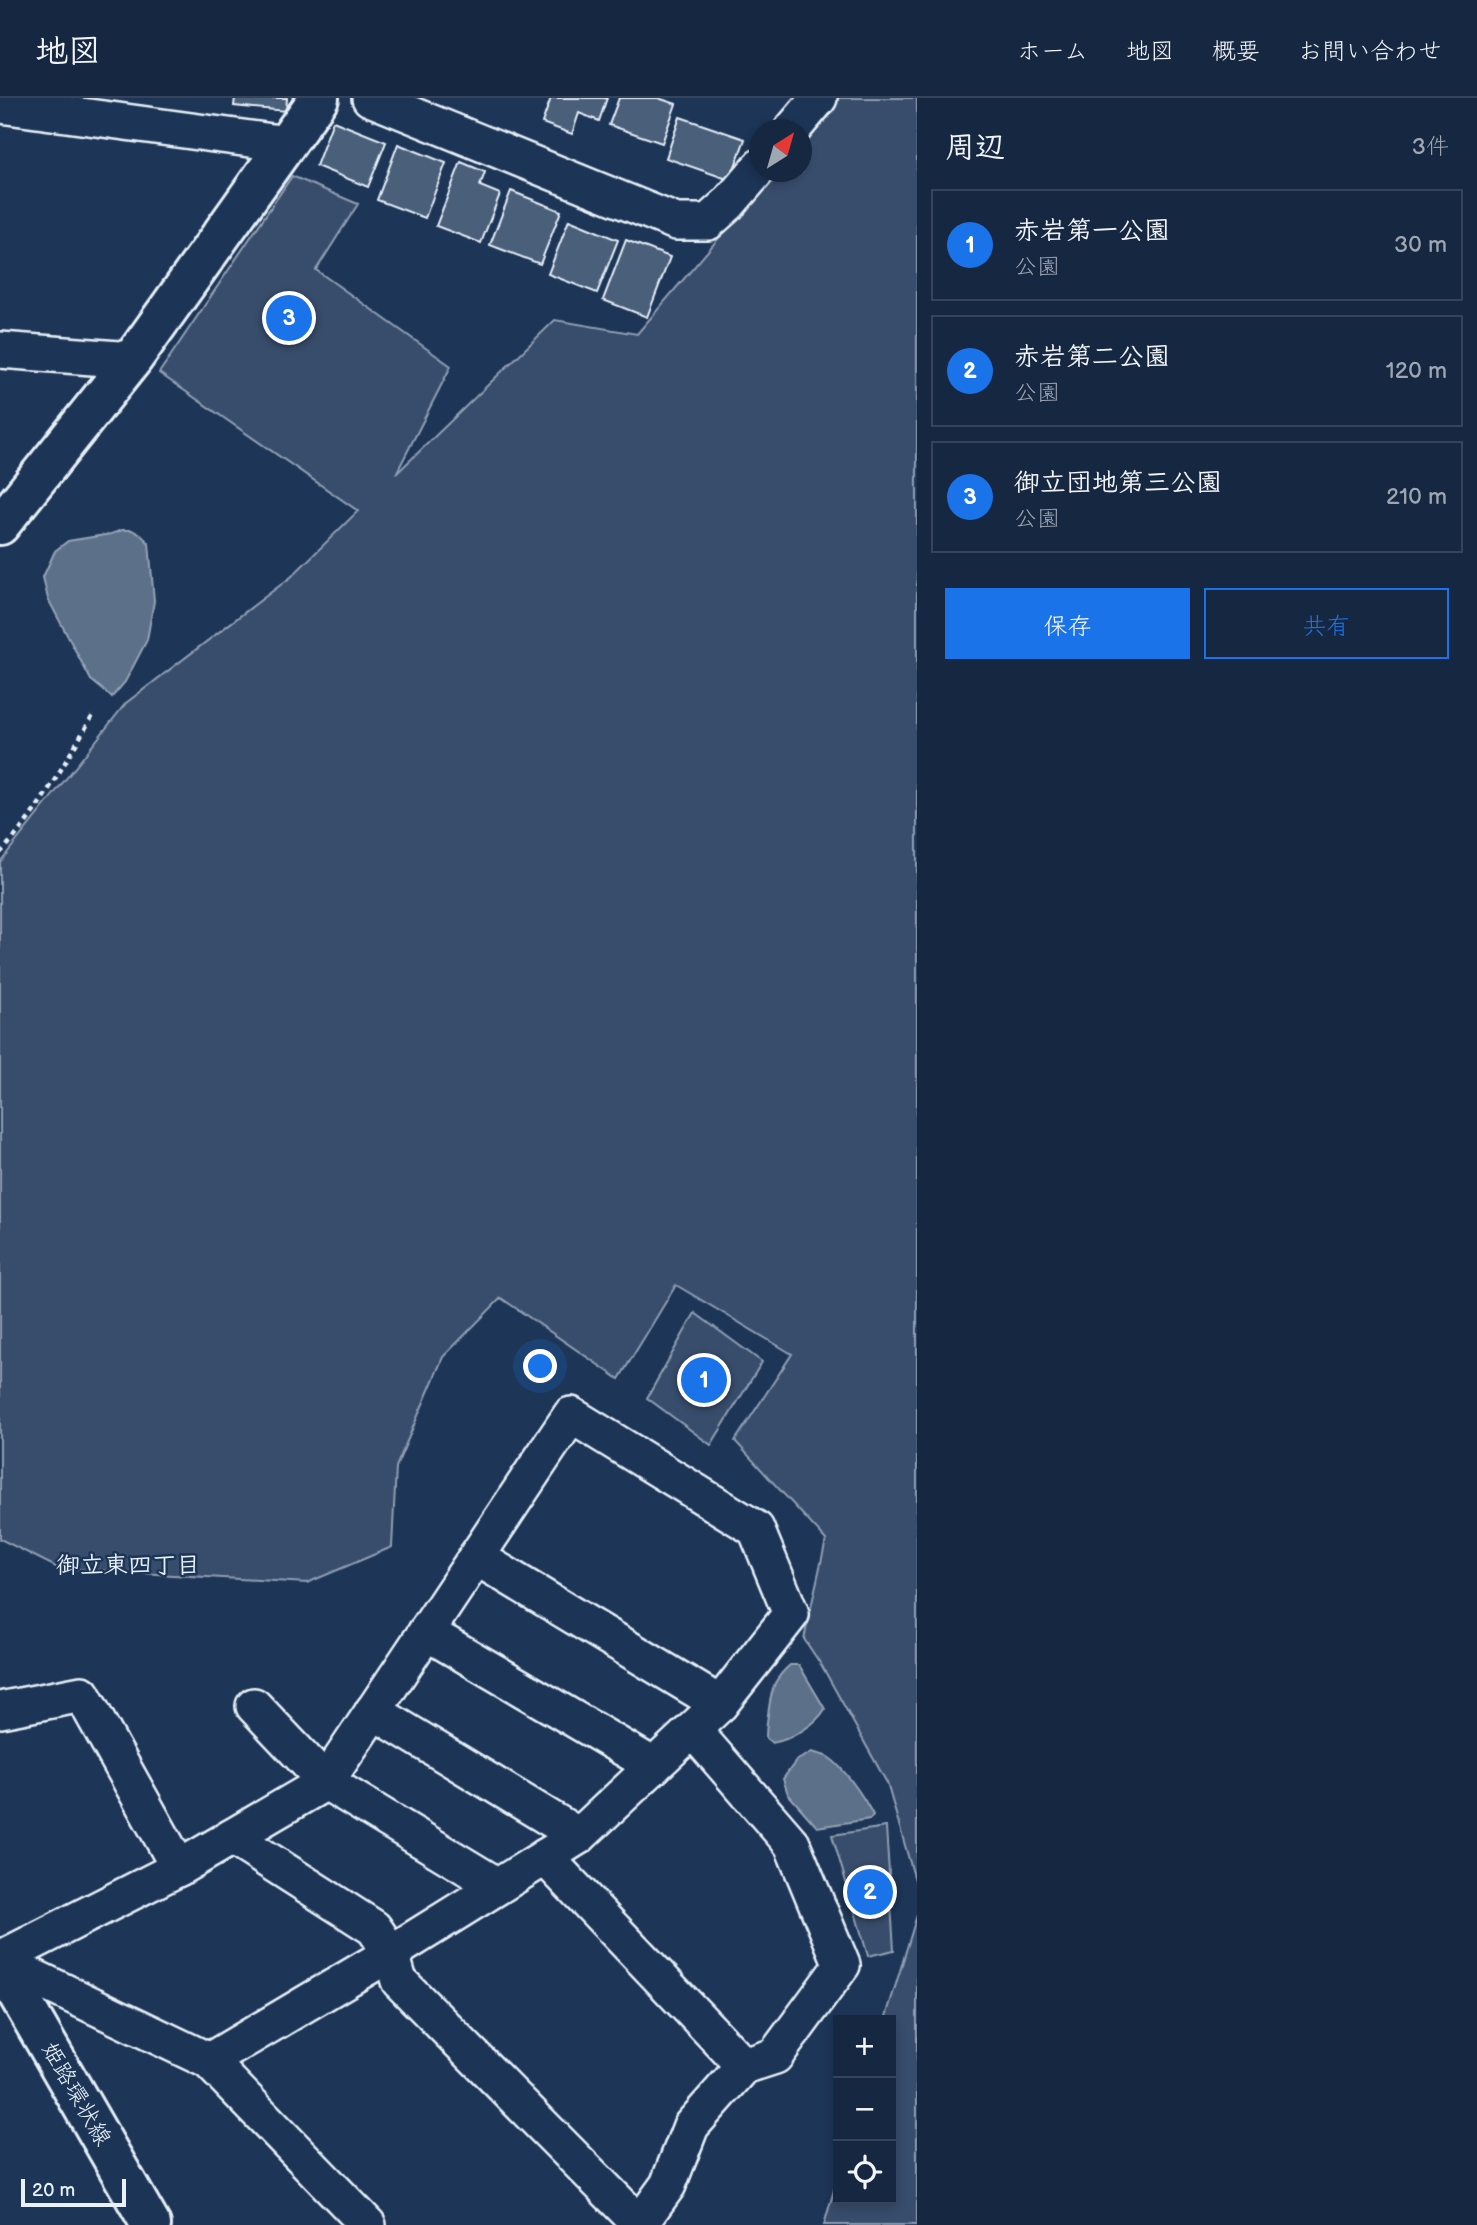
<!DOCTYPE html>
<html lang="ja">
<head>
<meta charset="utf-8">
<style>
  :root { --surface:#162841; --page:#23344c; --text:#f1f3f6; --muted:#9ea6b1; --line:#35445a; --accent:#1a73e8 }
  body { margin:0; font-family:"Balsamiq Sans","Klee One",sans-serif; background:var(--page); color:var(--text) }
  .controls { position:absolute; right:21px; bottom:21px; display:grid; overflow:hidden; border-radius:0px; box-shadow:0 4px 10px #0003 }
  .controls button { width:63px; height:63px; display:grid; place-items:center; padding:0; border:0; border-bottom:2px solid var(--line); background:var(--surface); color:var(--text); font:35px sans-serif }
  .compass { position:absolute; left:749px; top:21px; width:63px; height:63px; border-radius:50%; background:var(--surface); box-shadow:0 4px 10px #0003; rotate:37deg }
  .scale { position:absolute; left:21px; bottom:18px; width:105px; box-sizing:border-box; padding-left:7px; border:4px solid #e8f1f8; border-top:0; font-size:19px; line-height:24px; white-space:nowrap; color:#e8f1f8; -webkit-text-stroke:5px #1d3557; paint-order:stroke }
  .you { position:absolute; left:541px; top:1269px; width:24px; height:24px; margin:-18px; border:5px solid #fff; border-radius:50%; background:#1a73e8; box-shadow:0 0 0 10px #1a73e833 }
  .badge { display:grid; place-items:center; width:46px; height:46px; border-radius:50%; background:var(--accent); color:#fff; font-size:23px; font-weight:700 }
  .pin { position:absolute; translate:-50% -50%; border:4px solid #fff; box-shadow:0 2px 7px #0006 }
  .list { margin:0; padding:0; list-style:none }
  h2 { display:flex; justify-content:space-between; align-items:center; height:91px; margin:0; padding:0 28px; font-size:30px }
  h2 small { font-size:23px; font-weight:400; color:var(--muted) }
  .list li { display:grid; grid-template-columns:46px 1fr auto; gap:21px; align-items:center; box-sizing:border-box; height:112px; margin:0 14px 14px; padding:0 14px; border:2px solid var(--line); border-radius:0px }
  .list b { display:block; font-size:26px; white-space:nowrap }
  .list p { margin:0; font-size:23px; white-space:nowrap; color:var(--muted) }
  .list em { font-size:23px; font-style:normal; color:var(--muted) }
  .actions { display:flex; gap:14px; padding:21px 28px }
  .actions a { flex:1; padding:16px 0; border:2px solid var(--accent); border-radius:0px; text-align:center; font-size:24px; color:var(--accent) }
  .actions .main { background:var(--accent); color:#fff }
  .icon { flex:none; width:38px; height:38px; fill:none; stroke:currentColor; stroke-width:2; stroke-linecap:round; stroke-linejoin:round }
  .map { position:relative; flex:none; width:917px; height:2127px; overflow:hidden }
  header { display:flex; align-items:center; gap:42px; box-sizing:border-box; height:98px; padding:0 35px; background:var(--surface); border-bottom:2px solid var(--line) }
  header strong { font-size:33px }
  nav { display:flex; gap:38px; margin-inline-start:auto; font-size:24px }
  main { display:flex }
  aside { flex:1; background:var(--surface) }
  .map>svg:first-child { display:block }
</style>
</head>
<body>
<header>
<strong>地図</strong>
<nav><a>ホーム</a><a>地図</a><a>概要</a><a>お問い合わせ</a></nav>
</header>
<main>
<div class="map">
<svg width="917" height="2127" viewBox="0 0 917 2127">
  <rect width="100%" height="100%" fill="#1d3557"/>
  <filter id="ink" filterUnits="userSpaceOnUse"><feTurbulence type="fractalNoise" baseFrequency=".0143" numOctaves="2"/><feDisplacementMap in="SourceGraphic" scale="14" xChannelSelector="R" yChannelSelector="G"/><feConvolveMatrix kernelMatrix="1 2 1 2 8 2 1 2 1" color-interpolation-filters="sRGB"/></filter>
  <g filter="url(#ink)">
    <!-- green -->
    <g fill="#374d6c" stroke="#909fb2" stroke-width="2">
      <path d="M838 0H917V1789L887 1685 822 1568 804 1541 826 1442 735 1343 792 1256 676 1187 619 1281 501 1200 443 1259 396 1369 392 1449 307 1485 58 1470 0 1441V764L126 605 291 479 358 413 159 275 292 78 358 106 316 172 451 268 396 376 555 222 637 236 775 74H802V43Z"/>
      <path d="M695 1215 762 1264 711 1347 647 1300Z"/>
      <path d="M886 1729 894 1852 868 1858 832 1737Z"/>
      <path d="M917 1817V2127H824L838 2078V2101H891V1922H885Z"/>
    </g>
    <!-- water -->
    <g fill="#5d7089" stroke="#95a4b5" stroke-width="2">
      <path d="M122 432H132L141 437 149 445 154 503 147 542 125 584 112 599 91 582 48 501 43 479 55 453 68 443 111 436Z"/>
      <path d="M790 1567H799L825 1611C816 1627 790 1642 772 1645L766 1640C766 1628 770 1596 775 1585 779 1578 784 1572 790 1567Z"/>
      <path d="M812 1654C817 1656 824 1657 828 1659 844 1669 865 1701 873 1717L870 1721 817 1729 788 1696 783 1681 796 1663Z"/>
    </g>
    <!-- building -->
    <g fill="#495e7a" stroke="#e8f1f8" stroke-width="2">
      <path d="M235 0H287L286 13 234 8Z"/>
      <path d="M551 0H607L599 23 579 15 572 36 542 25Z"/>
      <path d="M619 0H658L676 6 662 45 609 27Z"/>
      <path d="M680 19 745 41 730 82 666 60Z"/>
      <path d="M333 23 386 44 368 89 316 68Z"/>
      <path d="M398 46 446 65 425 120 377 102Z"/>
      <path d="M461 64 485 74 480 88 500 96 481 145 436 128Z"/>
      <path d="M511 93 561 113 540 166 490 147Z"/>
      <path d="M569 122 618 142 597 195 548 176Z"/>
      <path d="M626 142 670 159 647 219 603 202Z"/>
    </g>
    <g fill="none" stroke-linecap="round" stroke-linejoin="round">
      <defs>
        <g id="minor">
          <path d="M370 0 676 124H708L728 106 760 69"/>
          <path d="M0 7 287 46"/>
          <path d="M792 32 819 0"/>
          <path d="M0 252 132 262"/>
          <path d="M476 1459 720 1606"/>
          <path d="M426 1534 654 1668"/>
          <path d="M254 1608 326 1684 498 1788"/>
          <path d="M0 1612 82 1596 179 1770"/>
          <path d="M373 1613 579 1738"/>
          <path d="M232 1739 374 1830 391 1855 399 1883 640 2126"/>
          <path d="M545 1759 744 1968"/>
          <path d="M0 1861 179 1770 326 1684 571 1317 756 1431 791 1516 720 1606 579 1738 391 1855 209 1963 0 1863"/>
          <path d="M209 1963 368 2127"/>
          <path d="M639 2127 668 2087 691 2028 744 1968 775 1958 842 1867 792 1746 693 1632"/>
        </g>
        <path id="tertiary" d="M0 427 132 262 319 0"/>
        <path id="secondary" d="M0 1865 151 2127"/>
      </defs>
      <!-- minor casing -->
      <use href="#minor" stroke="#e8f1f8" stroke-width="40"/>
      <!-- tertiary casing -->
      <use href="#tertiary" stroke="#e8f1f8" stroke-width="44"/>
      <!-- secondary casing -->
      <use href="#secondary" stroke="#e8f1f8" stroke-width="44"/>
      <!-- path -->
      <path stroke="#e8f1f8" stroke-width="4.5" stroke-dasharray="5 5" stroke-linecap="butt" d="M0 755C39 715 65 663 94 616"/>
      <!-- minor -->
      <use href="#minor" stroke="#1d3557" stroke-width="35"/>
      <!-- tertiary -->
      <use href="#tertiary" stroke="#1d3557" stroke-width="38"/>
      <!-- secondary -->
      <use href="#secondary" stroke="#1d3557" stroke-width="38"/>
    </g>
  </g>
  <g text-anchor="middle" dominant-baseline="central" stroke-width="5" stroke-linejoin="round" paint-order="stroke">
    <!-- street labels -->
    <g font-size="23" fill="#e8f1f8" stroke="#1d3557">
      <text transform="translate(76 1996) rotate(60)">姫路環状線</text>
    </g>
    <!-- neighbourhood labels -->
    <g font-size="24" font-weight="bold" fill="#e8f1f8" stroke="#1d3557">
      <text x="128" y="1467">御立東四丁目</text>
    </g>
  </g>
</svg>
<div class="controls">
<button>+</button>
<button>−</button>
<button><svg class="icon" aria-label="locate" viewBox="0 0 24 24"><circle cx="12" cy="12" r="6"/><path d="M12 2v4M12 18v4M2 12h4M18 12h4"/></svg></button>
</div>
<svg class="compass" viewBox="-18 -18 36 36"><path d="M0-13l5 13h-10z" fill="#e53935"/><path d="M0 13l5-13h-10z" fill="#9ea6b1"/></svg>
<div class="scale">20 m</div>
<div class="you"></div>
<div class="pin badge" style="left:704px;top:1282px">1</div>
<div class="pin badge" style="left:870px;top:1794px">2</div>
<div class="pin badge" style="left:289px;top:220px">3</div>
</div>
<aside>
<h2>周辺<small>3件</small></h2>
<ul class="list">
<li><span class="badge">1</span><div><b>赤岩第一公園</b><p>公園</p></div><em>30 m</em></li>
<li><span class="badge">2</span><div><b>赤岩第二公園</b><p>公園</p></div><em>120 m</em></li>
<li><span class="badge">3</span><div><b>御立団地第三公園</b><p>公園</p></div><em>210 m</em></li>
</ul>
<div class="actions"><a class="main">保存</a><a>共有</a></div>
</aside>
</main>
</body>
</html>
